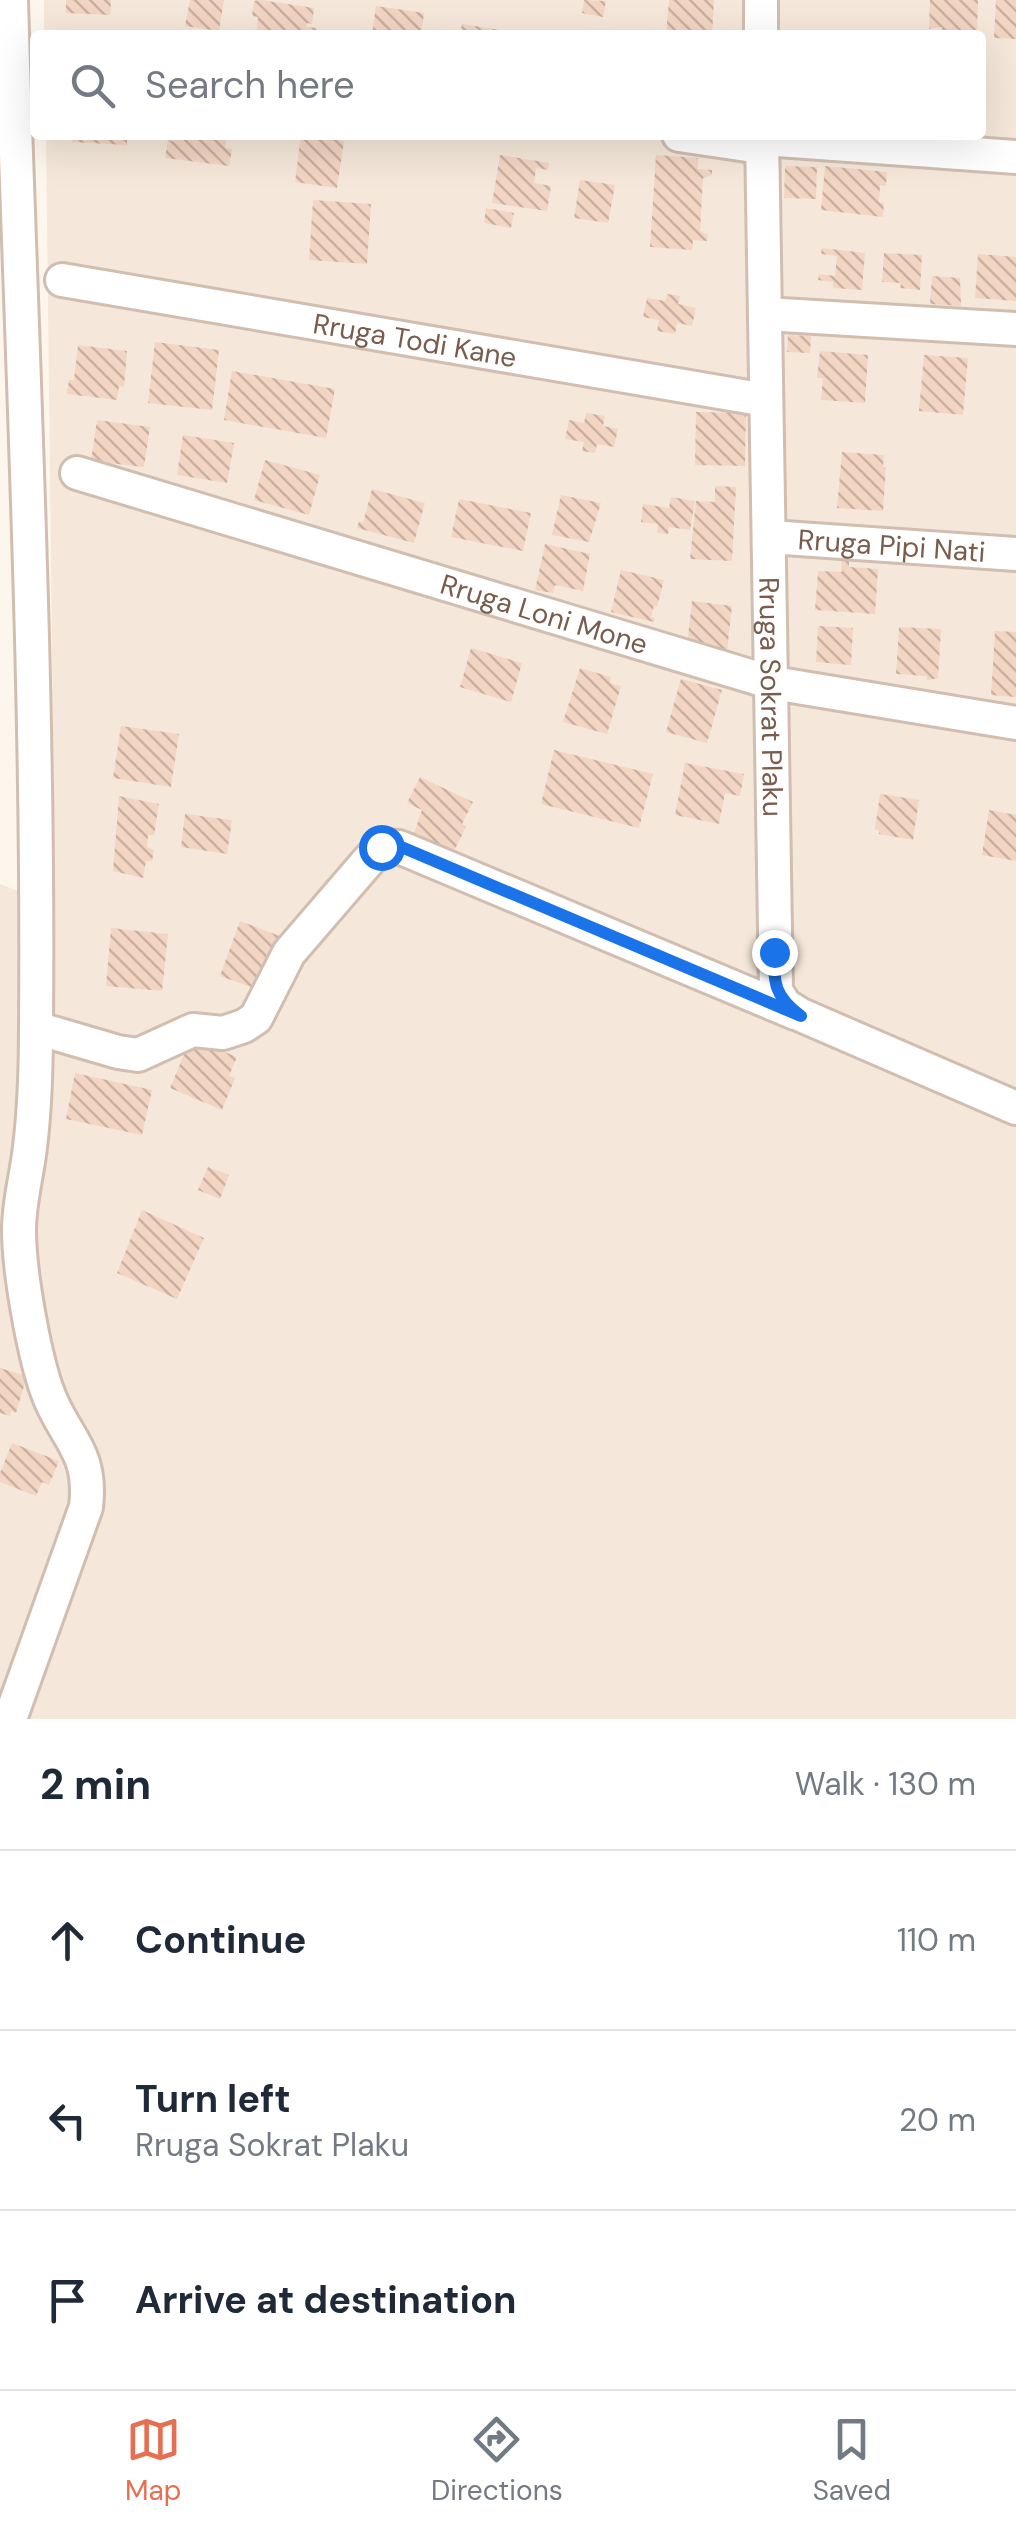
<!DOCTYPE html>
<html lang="en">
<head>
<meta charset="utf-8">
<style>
  :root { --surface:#fff; --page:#f2f2f3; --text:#1f2937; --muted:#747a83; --line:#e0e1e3; --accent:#e76f51 }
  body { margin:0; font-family:"DM Sans",sans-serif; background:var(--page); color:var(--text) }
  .stop { position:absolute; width:30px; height:30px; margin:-22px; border:8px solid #1a73e8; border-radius:50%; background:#fff }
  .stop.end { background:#1a73e8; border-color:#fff; box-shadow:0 2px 10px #0008 }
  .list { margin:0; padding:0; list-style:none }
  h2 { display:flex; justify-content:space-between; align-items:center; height:130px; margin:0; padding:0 40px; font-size:42px }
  h2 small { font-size:32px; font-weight:400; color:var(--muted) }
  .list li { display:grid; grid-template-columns:65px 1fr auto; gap:30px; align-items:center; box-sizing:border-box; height:180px; padding:0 40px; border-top:2px solid var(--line) }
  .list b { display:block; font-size:38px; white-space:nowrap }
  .list p { margin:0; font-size:32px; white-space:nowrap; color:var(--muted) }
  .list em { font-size:32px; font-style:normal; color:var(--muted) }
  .icon { flex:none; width:55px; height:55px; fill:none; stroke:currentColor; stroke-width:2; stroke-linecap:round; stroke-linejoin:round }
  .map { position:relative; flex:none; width:1016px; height:1719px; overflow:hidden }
  .search { position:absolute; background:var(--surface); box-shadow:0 10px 40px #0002; left:30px; right:30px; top:30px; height:110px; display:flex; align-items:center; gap:25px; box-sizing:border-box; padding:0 35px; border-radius:10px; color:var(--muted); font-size:38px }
  .sheet { height:670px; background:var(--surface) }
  nav { display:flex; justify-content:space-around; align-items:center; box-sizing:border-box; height:140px; border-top:2px solid var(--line); background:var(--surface); font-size:28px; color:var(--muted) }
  nav a { display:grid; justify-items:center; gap:5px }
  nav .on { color:var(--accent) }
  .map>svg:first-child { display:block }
</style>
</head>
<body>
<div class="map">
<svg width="1016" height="1719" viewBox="0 0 1016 1719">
  <defs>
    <pattern id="building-back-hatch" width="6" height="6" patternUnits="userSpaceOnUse" patternTransform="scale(2.5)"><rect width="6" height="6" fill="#f3d5c3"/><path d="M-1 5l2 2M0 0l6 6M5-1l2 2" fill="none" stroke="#cab0a1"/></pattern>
  </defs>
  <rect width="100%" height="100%" fill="#fdf6ec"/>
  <!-- residential -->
  <path fill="#f5e8da" d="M44 0H1016V1719H0V884L55 905 46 135H981V35H44Z"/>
  <!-- building -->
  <g fill="url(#building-back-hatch)">
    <path d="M66 0H111L110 15 66 13Z"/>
    <path d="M190 0H224L219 31 185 26Z"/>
    <path d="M261 0 314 8 312 24 307 23 306 27 317 28 316 35H256L258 17 252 16 254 1Z"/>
    <path d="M584 0 606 1 603 17 582 13Z"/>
    <path d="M669 0H714L712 35H666Z"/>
    <path d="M930 0H978L977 35 941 34 942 27 929 29Z"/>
    <path d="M996 0H1016V39L994 38Z"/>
    <path d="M376 6 424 13 421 35H372Z"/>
    <path d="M462 24 520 33V35H460Z"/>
    <path d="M72 135H127V145L72 142Z"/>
    <path d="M174 135H227L225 148 232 149 229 166 165 158 168 140 173 141Z"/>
    <path d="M301 135 344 141 337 188 295 182Z"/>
    <path d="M500 155 549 163 548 170 536 168 534 183 551 186 547 211 492 203Z"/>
    <path d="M656 155 698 158V169L712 170V175L703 178 700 231 708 235 707 241 693 240 692 250 650 247Z"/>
    <path d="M785 166 817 167 816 199 784 198Z"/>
    <path d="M825 166 887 172 886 186 880 185 879 202 884 203 883 217 821 210Z"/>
    <path d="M580 180 615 185 608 223 574 218Z"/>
    <path d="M313 200 371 204 367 264 309 260Z"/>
    <path d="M486 208 514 213 511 228 484 223Z"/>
    <path d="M822 248 865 253 862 290 833 288V282L818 280 819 274 835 276 837 256 821 254Z"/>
    <path d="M884 253 922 255 920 290 900 288 901 283 882 282Z"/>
    <path d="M978 254 1016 257V301L975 298Z"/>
    <path d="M932 276 960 278 961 306 930 304Z"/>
    <path d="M667 294 680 296 678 304 696 308 692 326 677 323 675 334 657 331 659 320 643 317 647 298 665 301Z"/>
    <path d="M788 335 811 336 810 353 787 352Z"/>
    <path d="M155 342 219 350 212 410 148 403Z"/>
    <path d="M78 345 127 351 124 387 119 386 117 400 67 394 69 380H74Z"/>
    <path d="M820 351 868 355 865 403 821 400 823 378H817Z"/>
    <path d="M924 355 968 358 963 415 919 411Z"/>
    <path d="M232 371 335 389 326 438 224 420Z"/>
    <path d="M696 412 746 413 745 466 695 465Z"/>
    <path d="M586 413 605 416 603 426 618 429 614 447 597 444 595 453 582 451 584 442 565 439 569 420 584 423Z"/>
    <path d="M97 420 150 427 144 467 91 461Z"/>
    <path d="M183 435 234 443 227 483 177 475Z"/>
    <path d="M842 452 884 455 883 467H886L883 511 837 508Z"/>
    <path d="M265 460 320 475 309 515 254 500Z"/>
    <path d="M715 486 736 487 732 561 690 559 696 501 715 502Z"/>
    <path d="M372 489 425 503 414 543 357 528 359 521 363 523Z"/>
    <path d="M561 495 601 503 589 542 552 535Z"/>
    <path d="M671 497 695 501 690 530 669 527 668 534 657 533 658 524 641 522 643 504 669 508Z"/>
    <path d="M459 499 531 513 523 551 451 537Z"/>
    <path d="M545 544 590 554 583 591 555 585 553 593 535 590Z"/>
    <path d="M841 560 849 561V567L878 569 875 614 815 610 818 571 842 572Z"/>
    <path d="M621 570 664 580 657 607 654 606 651 617 655 618 654 622 611 612Z"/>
    <path d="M692 601 732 606 727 651 687 646Z"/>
    <path d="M818 626 853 628 851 665 816 662Z"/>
    <path d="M899 627 941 629 938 678 927 680V676L896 674Z"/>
    <path d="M995 631 1016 632V697L991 695Z"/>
    <path d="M471 648 522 663 511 702 460 687Z"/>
    <path d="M580 668 611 677 610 683 621 686 607 734 563 722Z"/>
    <path d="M681 679 722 690 707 743 666 732Z"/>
    <path d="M121 726 179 734 171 787 113 778Z"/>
    <path d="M554 750 653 774 639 828 541 804Z"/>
    <path d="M685 763 744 774 740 796 725 793 719 824 675 815Z"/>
    <path d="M420 777 473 802 462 824 466 827 451 857 412 839 422 810 407 803Z"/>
    <path d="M880 794 919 800 913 840 879 834V830L875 829Z"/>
    <path d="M119 796 159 804 154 835H148L147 847 154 850 152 861H146L143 878 113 871Z"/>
    <path d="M989 810 1016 815V861L982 855Z"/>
    <path d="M185 814 232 820 227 854 181 847Z"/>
    <path d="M240 921 285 938 265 992 220 976Z"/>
    <path d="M111 928 168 934 162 991 106 986Z"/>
    <path d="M191 1038 237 1057 229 1076 235 1078 222 1110 170 1088Z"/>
    <path d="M75 1073 152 1090 142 1135 66 1119Z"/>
    <path d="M208 1167 229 1175 220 1199 198 1190Z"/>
    <path d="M142 1210 204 1238 177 1299 117 1273Z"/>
    <path d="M0 1368 27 1376 16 1413 11 1411 10 1416 0 1413Z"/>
    <path d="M12 1443 59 1461 49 1485 42 1482 36 1496 0 1482V1473Z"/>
  </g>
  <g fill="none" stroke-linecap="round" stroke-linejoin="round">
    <defs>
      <g id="minor">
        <path d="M761 0V35"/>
        <path d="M679 135 747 145 778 140 1016 157"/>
        <path id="s1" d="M762 135 776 991 785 1005 801 1015 1016 1108"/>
        <path id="s2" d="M62 280 766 400"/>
        <path d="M765 314 1016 329"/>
        <path id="s3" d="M77 473 773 683 1016 723"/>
        <path id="s4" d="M770 537 1016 554"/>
        <path d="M36 1028 118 1052 138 1055 193 1030 223 1033 244 1026 256 1018 289 953 369 860C379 849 384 845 399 847L795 1013"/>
        <path d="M10 1719 86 1507C93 1448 62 1437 46 1388 33 1349 19 1271 19 1230 19 1201 27 1175 30 1147 35 1107 36 1065 36 1025 39 683 21 341 11 0"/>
      </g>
    </defs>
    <!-- minor casing -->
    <use href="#minor" stroke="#d1beb0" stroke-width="38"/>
    <!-- minor -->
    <use href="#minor" stroke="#fff" stroke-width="32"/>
  </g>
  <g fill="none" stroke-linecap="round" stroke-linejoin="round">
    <!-- route -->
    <path stroke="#1a73e8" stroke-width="12" d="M381 847 399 846 801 1016C774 996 774 984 774 952"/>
  </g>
  <g text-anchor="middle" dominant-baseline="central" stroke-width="10" stroke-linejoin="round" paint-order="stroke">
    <!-- street labels -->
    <g font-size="28" fill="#7a5c4d" stroke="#fffaf3">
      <text stroke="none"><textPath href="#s2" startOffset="358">Rruga Todi Kane</textPath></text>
      <text stroke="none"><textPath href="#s4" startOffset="122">Rruga Pipi Nati</textPath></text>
      <text stroke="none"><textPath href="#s3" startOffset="488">Rruga Loni Mone</textPath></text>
      <text stroke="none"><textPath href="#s1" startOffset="562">Rruga Sokrat Plaku</textPath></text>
    </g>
  </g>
</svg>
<div class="stop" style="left:381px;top:847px"></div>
<div class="stop end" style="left:774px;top:952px"></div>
<div class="search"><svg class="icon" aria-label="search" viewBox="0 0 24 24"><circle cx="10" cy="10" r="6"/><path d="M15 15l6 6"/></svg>Search here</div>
</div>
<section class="sheet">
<h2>2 min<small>Walk · 130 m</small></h2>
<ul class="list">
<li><svg class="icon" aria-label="ahead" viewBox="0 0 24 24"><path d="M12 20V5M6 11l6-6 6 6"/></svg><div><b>Continue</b></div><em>110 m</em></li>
<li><svg class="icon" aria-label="left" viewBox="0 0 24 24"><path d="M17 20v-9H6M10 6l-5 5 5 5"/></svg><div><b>Turn left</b><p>Rruga Sokrat Plaku</p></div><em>20 m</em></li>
<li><svg class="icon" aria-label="arrive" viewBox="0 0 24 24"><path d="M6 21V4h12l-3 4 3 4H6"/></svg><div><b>Arrive at destination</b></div></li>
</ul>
</section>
<nav>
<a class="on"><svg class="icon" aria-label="map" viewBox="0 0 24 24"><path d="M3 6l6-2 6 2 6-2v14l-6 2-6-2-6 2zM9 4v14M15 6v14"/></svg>Map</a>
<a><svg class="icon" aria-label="directions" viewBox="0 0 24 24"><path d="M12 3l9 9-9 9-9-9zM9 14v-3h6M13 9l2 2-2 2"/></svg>Directions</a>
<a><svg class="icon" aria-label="saved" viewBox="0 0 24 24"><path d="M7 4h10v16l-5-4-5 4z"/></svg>Saved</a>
</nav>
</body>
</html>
